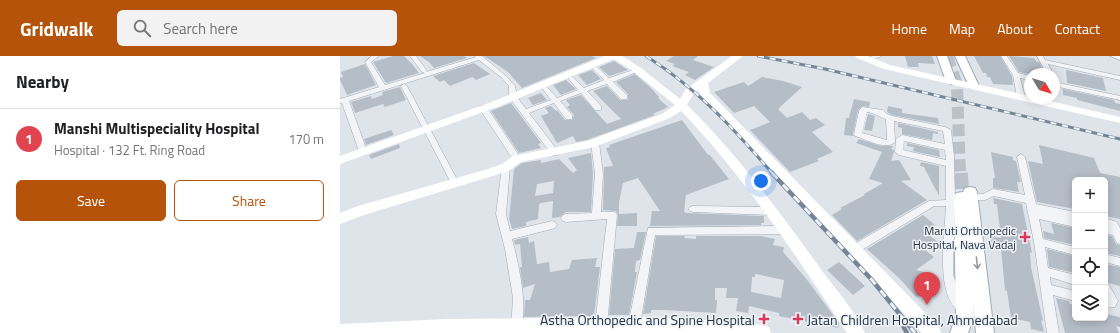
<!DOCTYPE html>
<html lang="en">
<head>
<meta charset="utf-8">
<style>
  :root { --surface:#fff; --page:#f2f2f2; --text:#202124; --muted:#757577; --line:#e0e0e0; --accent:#b45309 }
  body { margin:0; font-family:"Titillium Web",sans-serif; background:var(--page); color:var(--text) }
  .controls { position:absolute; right:12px; bottom:12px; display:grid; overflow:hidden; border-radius:6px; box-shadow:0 2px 10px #0003 }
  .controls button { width:36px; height:36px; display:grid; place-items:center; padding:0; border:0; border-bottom:1px solid var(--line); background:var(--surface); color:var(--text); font:20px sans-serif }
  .compass { position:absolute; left:684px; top:12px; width:36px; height:36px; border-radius:50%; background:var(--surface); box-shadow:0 2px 10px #0003; rotate:128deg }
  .you { position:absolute; left:421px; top:125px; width:14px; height:14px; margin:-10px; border:3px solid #fff; border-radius:50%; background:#1a73e8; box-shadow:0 0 0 6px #1a73e833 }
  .badge { display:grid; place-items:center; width:26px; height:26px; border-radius:50%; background:var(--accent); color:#fff; font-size:13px; font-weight:700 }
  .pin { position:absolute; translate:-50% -33px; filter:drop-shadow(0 1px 2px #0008) }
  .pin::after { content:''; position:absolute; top:21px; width:14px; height:12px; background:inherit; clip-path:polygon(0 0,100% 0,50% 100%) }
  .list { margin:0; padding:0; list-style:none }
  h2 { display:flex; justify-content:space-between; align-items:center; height:52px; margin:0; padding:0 16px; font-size:17px }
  h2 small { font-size:13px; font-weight:400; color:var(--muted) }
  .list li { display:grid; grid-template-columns:26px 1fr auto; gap:12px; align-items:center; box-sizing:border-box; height:60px; padding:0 16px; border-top:1px solid var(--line) }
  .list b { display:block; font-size:15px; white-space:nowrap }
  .list p { margin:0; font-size:13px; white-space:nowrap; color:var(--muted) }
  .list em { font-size:13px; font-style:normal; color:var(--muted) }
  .actions { display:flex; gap:8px; padding:12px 16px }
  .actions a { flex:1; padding:9px 0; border:1px solid var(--accent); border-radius:6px; text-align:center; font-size:14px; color:var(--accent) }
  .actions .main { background:var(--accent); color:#fff }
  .icon { flex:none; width:22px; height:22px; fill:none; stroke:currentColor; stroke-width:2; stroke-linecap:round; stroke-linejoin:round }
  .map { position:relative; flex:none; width:780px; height:277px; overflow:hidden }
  header { display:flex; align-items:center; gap:24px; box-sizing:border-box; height:56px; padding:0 20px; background:var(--accent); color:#fff }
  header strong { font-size:19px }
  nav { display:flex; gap:22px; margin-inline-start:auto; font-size:14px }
  .search { width:280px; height:36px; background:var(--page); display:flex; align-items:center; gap:10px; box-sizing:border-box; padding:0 14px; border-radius:6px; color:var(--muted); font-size:15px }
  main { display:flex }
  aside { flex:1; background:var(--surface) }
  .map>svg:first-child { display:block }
</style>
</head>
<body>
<header>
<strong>Gridwalk</strong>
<div class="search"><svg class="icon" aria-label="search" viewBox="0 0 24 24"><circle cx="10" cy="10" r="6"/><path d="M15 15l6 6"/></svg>Search here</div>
<nav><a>Home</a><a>Map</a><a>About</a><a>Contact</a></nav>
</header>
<main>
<aside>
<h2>Nearby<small></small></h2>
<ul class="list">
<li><span class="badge" style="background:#e0444e">1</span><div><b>Manshi Multispeciality Hospital</b><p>Hospital · 132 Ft. Ring Road</p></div><em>170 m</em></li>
</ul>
<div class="actions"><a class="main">Save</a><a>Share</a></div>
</aside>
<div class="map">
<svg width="780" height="277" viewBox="0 0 780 277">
  <rect width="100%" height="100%" fill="#dfe4ea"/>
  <!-- building -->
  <g fill="#b5bdc7" fill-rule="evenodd">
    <path d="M53 0H64L72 8 79 17 46 27 33 6Z"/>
    <path d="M80 0H124L127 2 94 12 89 6Z"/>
    <path d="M144 0H252L256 2 182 32 168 16Z"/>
    <path d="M334 0H358L353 4 374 11 355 24 345 19 349 16 332 10 335 8 326 5Z"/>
    <path d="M565 0H592L595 8 578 7 579 11H568Z"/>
    <path d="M634 0H660L672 20 673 29 653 28 650 21H647L646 17H643Z"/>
    <path d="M669 0 694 2 697 6H699L705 18H688L679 16Z"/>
    <path d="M274 5 288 14 269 20 259 11Z"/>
    <path d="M134 7 150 18 136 24 132 21 110 30 104 24 100 26 93 20Z"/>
    <path d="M25 8 36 29 7 39 0 24V22L3 21 1 16Z"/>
    <path d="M252 14 261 23 247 29 238 19Z"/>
    <path d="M726 14 763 22 766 35 727 27Z"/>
    <path d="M295 18 311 32 319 41 318 42 328 51 313 58 315 59 247 84 236 86 233 80 217 87 201 60 209 57 205 52 211 50 216 55 217 54 225 64H232L234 59 227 51 230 49 226 44 241 39 267 68 281 63 253 35 267 30 280 44H287L288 43V38L276 26Z"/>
    <path d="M422 21 443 25 462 31 438 53 447 62 462 56 470 64 476 62 485 69 472 76 493 96 477 103 479 105 450 116 410 74 430 66 414 50 394 57 374 36 404 26 408 30Z"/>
    <path d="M226 24 236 33 221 39 213 29Z"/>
    <path d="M60 31 66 44 45 51 43 48 15 57 11 46 31 40 32 43 43 39 42 36Z"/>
    <path d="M723 33 774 44 775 47 780 48V55L737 44V42L723 39Z"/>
    <path d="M201 37 207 44 193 49 188 42Z"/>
    <path d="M514 43 530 46 529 51 522 50 518 54 513 78 514 80 504 79 506 62H509Z"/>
    <path d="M171 47 201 87 198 88 201 92 179 97 151 55Z"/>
    <path d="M548 50 562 53V57L598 62 599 68 552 59 547 56Z"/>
    <path d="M528 58 535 60 532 75 524 74Z"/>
    <path d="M342 64 368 99 369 98 389 123 346 139 344 156 346 157 424 160V167H421V169L310 170 312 155H320L298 122 283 127 279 146V158L297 157V170H277L278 159 276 155 263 154 264 111 273 110 266 92 270 91 269 89Z"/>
    <path d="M558 67 598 76V78L593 77 592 84 562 78V72L558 71Z"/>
    <path d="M51 74 54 79 26 89 24 83Z"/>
    <path d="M519 83 541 90H553L551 93 554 94V96L551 105 559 104 571 124 561 125 587 144 517 185 492 159 502 153 500 152 525 139 524 138 543 127 529 123 542 96 516 87Z"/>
    <path d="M567 87 599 94 600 101 573 95 574 91 567 90Z"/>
    <path d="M59 88 60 92 31 103 29 99Z"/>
    <path d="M699 89 754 102 760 117 780 121V163L765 160V124H735V153L697 146 688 105 703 108Z"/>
    <path d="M651 96 673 101V104L676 105 681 126H677L679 136 653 132V122H655Z"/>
    <path d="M251 97 253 118 251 156H226L220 161 212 162 213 145 201 147 199 148 198 163 186 166V170L172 173 169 163 174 113 182 107 201 104V107L219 103 233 117 237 114 228 102ZM214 125 213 137 195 140 197 128Z"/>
    <path d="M581 106 599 110V140L584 111 580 110Z"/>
    <path d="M653 142 682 148 692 197 690 196 691 211 703 265 701 264 704 276 691 273 690 266 671 262 667 235 665 234 661 193 651 191 650 180 661 182 657 148H654Z"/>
    <path d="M583 159 595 169 585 176 598 186 586 195 594 201 576 214 590 218 591 238 576 241 560 223 527 193Z"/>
    <path d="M711 167 735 172V189L704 182 703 175 714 178Z"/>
    <path d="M297 176H306L300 204 296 205 295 216H297L289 259H269L275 193 294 192Z"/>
    <path d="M765 179 772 180 776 188 780 189V200L765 197Z"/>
    <path d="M316 180H345L344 182 356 183V180H421L435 183 433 189 444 191 443 196 465 221 499 267 498 272 439 260V257L409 250 408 257 396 255 398 242H386L387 232H375V244H377L376 257 325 254H311V257L303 258ZM415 218 444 224 441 242 411 236 412 221H415Z"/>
    <path d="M188 181 189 187 194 185 197 208 209 206 210 216 229 213 232 204 257 202 255 211H260L254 260 184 261 185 244H190L195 228 183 232 180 211H182L180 188 175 189 174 184Z"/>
    <path d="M707 193 735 200V217L709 211Z"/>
    <path d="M499 206 525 230 513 239 487 214Z"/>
    <path d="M765 208 780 211V230L765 226Z"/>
    <path d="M716 242 729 245 730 248 735 249V262H765V258L780 261V271L776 270 779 277H725Z"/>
  </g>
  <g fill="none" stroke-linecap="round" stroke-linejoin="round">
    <!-- primary-tunnel-far1 -->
    <path stroke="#bac1c8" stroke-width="12" stroke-dasharray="12 5.5" stroke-linecap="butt" d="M607 0 617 29 620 118"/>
    <!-- primary-tunnel -->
    <path stroke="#bac1c8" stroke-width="16" stroke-dasharray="16 8" stroke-linecap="butt" d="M620 117 621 141"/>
    <defs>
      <g id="street">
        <path d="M32 0H39L31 6 45 29 85 17 82 16 70 0H76L87 15 86 16 136 1 135 0H142L166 20 175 30 177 41 186 53 211 44 202 32 203 31H207L217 42 238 34 229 23V21H233L244 32 264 24 252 12V10H256L269 22 296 13H300L301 14 273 26 287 39V43H281L267 28 247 35 261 50V54H255L241 37 220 45 232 59V63H226L214 47 189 57 218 95 219 97 218 99H212L169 41V30L162 22 139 4 9 45 27 95 23 98 19 95 2 47H0V43L39 31 25 6Z"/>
        <path d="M532 0H542L529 5 526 3Z"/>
        <path d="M661 0H667L678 17 690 20V24L680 22 685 41 684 43H678L677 41 673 19Z"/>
        <path d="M697 0H703L705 4 780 20V24L708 8 713 18H707Z"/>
        <path d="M770 0H780V4Z"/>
        <path d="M714 26 780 40V44L714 30Z"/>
        <path d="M64 28 67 30 119 127 118 129 115 130 111 127 61 30Z"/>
        <path d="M140 50H146L180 101 181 103 180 105H174L139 52Z"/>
        <path d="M522 51 543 54 547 58 552 60 605 71 611 74 614 100 615 144 620 145 622 147 620 149 615 150 613 218 620 241 630 253 628 257 624 258C593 247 605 176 606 150H594L517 197 513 198 509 197 508 194 509 191 589 145 606 144V110L559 99 555 96 556 83 562 79 605 88 603 75 554 65 555 86C546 95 526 83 515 80L514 78 519 55ZM527 56C535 57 539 61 546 63L547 84 522 77ZM564 85 605 94 606 104 563 94Z"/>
        <path d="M255 83 259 86 263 118 261 156H275L277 159 267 269 265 273 261 274 257 273 255 269 267 163 226 166 223 165 221 162 223 159 226 158 252 157 255 118 251 86Z"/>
        <path d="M681 98 685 101 696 148 735 156V171L699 163 703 183 735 191V199L705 191 708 212 735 219V229L710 221 711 229 735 235V245L713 239 719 277H707L694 186 686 147 654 140 645 144H630L625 141 630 138H643L653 133 685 139 677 101Z"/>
        <path d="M166 108 170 111 166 158 170 175 212 165 215 166 217 169 215 172 212 173 172 183C178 205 189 253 180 274L176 275 172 274 170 270 172 258 173 242 165 193 156 158 162 111Z"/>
        <path d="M353 150 430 151 433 153 435 155 433 157 430 159 353 156 350 155 348 153 350 151Z"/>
        <path d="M765 162 777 166 780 172V188L777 187 773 179 765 177Z"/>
        <path d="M445 170 448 171 450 174 448 177 445 178 315 179 300 269 298 273 294 274 290 273 288 269 308 172Z"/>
        <path d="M765 198 780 202V210L765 206Z"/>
        <path d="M765 227 769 229 778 245 775 251 765 252Z"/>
      </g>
      <g id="primary">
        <path d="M597 0H607L616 25 615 27 611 28 606 25Z"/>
        <path d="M615 0H625L639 30 638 32H630Z"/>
        <path d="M630 131 635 132 637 136 654 277H636L633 247 634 260 628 277H610L616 260 614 141 616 137 623 136 625 132Z"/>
      </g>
    </defs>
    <!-- street casing -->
    <use href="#street" stroke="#a4abb4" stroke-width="1"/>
    <!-- primary casing -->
    <use href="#primary" stroke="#9da9b6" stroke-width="2"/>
    <!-- street -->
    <use href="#street" fill="#f2f4f7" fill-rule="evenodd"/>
    <!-- secondary -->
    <g fill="#fff" fill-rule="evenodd">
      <path d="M265 0H282L301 12 340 43 346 33 392 0H403L368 27 370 37 599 271 601 277H582L361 40 358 34 354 37 347 49C397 98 439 155 480 212 494 231 516 256 525 277H507C456 200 405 121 341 55L330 62 254 91 181 106 170 114 156 119 27 158 0 168V157L18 150 148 113 162 108 173 100 247 85 322 58 335 49 294 16 274 3 157 51 0 108V100L149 47Z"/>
      <path d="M515 0H528L550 9 690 40V42H697L780 61V67L544 13 517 2Z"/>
      <path d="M309 261 398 266 423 269 429 271 431 277H0V268L107 263Z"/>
    </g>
    <!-- primary -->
    <use href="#primary" fill="#fff" fill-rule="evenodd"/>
    <defs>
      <g id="rail-far1">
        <path d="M306 0C358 33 393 72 433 118"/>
        <path d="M418 0 485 13 780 83"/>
      </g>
      <g id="rail">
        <path d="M432 117 532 224 575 277"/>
        <path d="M559 263 567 277"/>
      </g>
    </defs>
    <!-- rail-far1 casing -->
    <use href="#rail-far1" stroke="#768595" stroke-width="3"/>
    <!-- rail casing -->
    <use href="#rail" stroke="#768595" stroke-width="4.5"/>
    <!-- rail-far1 -->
    <use href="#rail-far1" stroke="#eef3f7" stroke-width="2" stroke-dasharray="6" stroke-linecap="butt"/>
    <!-- rail -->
    <use href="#rail" stroke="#eef3f7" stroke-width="3" stroke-dasharray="8" stroke-linecap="butt"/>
  </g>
  <!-- one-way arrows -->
  <defs><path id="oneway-shaft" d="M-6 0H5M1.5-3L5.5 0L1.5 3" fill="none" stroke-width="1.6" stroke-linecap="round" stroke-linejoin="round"/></defs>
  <use stroke="#9299a0" href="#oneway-shaft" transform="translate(637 207) rotate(84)"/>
  <!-- markers -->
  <g fill="#db375f" stroke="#eef3f7" stroke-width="1.5">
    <path d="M683 175h4v4h4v4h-4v4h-4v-4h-4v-4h4z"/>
    <path d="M422 257h4v4h4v4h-4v4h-4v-4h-4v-4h4z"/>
    <path d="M456 257h4v4h4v4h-4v4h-4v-4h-4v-4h4z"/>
  </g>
  <g text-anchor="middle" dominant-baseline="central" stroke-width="3" stroke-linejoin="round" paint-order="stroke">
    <!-- poi labels -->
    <g font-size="12" fill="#263342" stroke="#eef3f7" text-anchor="end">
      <text x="676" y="174">Maruti Orthopedic<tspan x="676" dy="14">Hospital, Nava Vadaj</tspan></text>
    </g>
    <!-- near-poi labels -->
    <g font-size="14" fill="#263342" stroke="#eef3f7" text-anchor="end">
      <text x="415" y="263">Astha Orthopedic and Spine Hospital</text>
      <text x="467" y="263" text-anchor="start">Jatan Children Hospital, Ahmedabad</text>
    </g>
  </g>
</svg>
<div class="controls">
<button>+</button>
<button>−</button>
<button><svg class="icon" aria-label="locate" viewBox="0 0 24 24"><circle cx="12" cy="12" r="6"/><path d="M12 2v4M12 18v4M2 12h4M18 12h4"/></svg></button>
<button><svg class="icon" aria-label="layers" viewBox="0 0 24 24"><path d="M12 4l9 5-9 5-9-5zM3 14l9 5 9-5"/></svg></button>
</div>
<svg class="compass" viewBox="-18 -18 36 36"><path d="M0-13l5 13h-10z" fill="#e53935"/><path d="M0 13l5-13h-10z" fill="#757577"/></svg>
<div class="you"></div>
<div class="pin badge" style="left:587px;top:249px;background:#e0444e">1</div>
</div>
</main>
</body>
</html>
